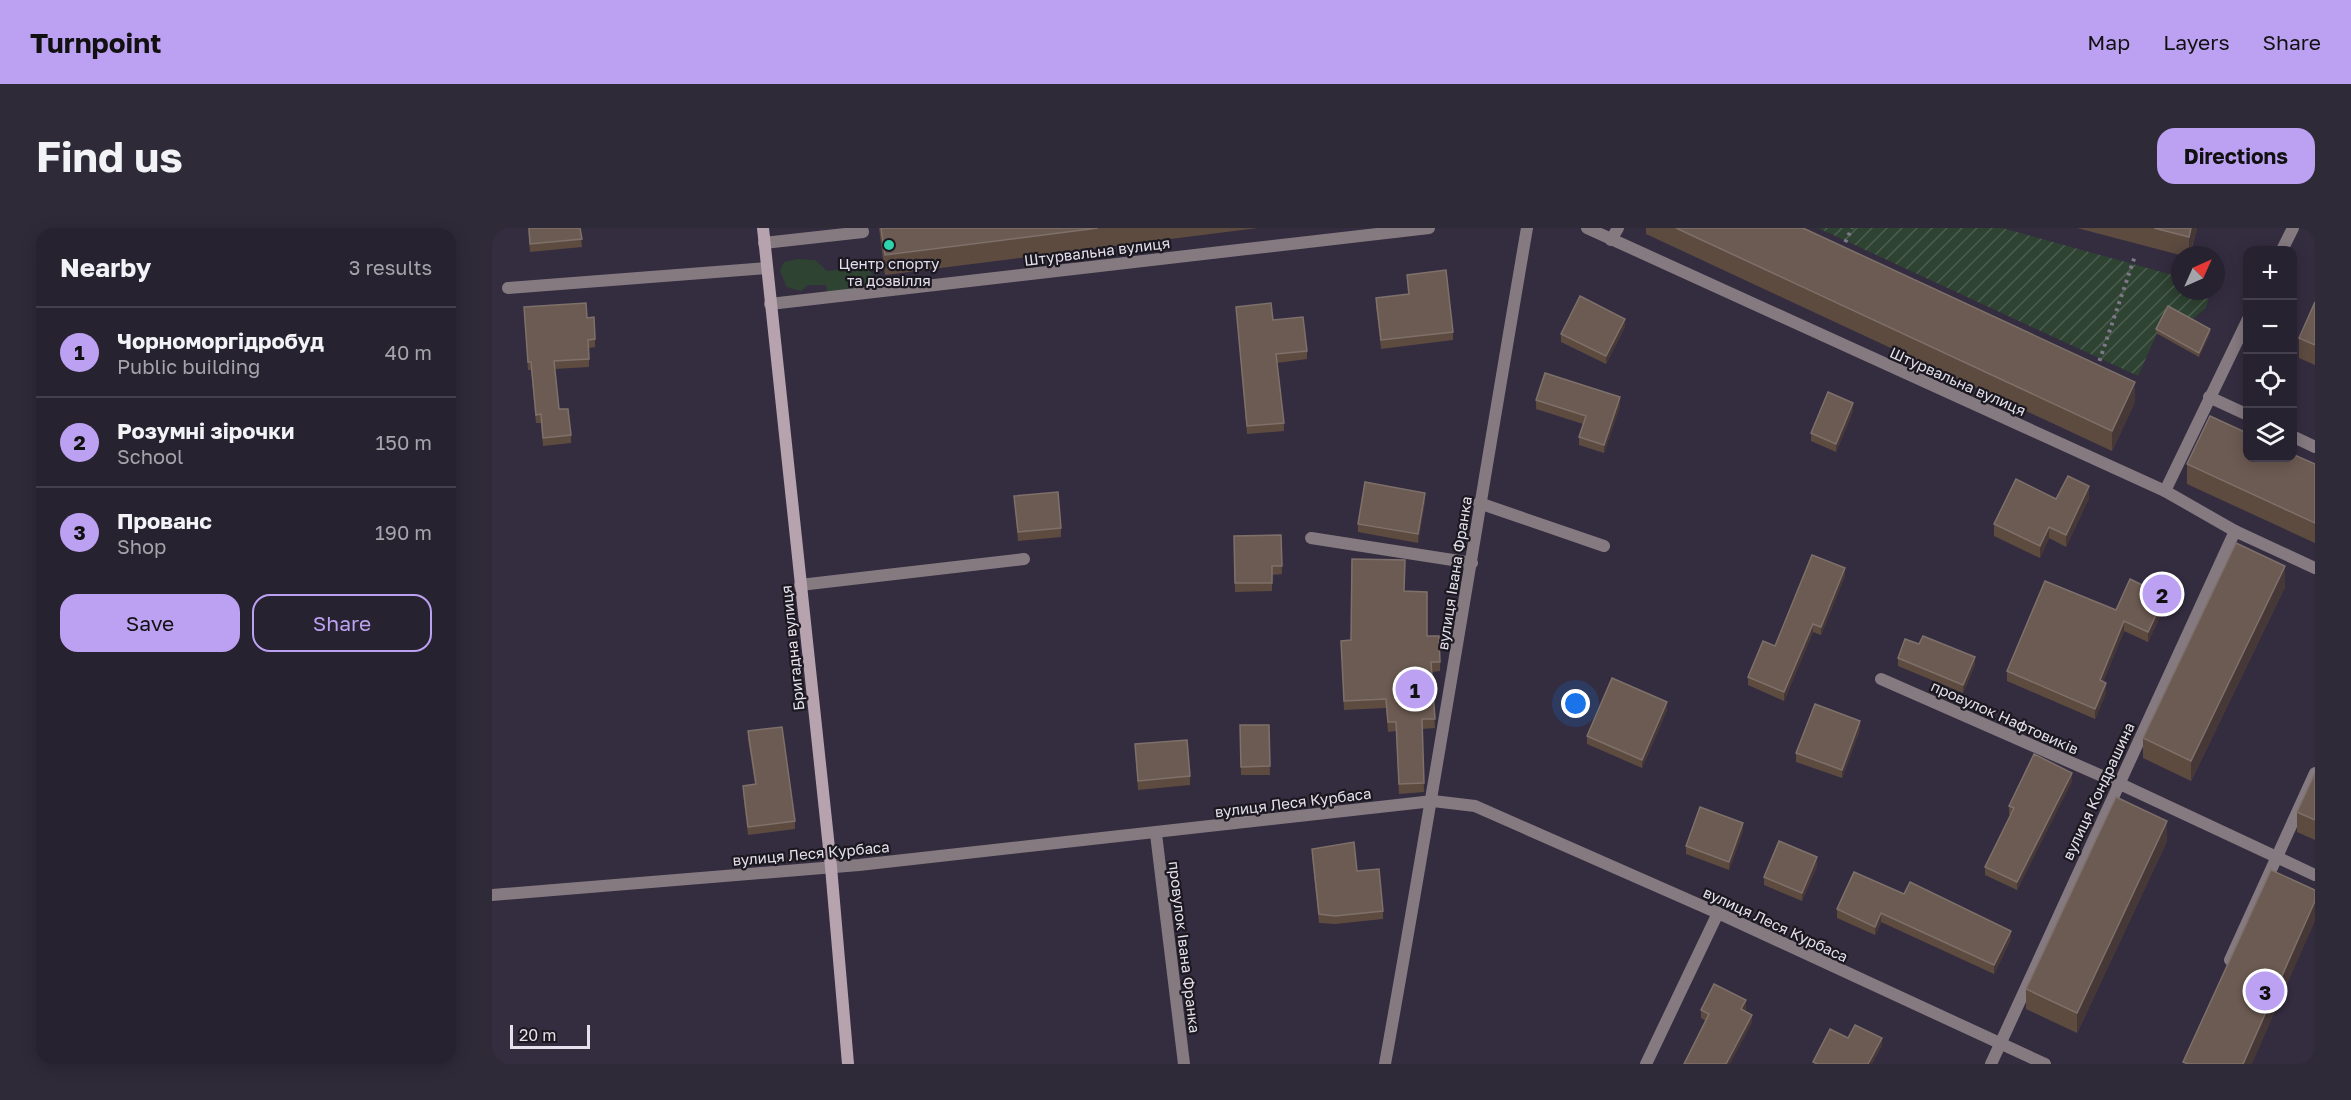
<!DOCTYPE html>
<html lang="en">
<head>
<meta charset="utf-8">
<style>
  :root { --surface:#272230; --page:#2f2a38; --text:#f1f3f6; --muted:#a4a4ab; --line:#433f4c; --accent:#bca0f2 }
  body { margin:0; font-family:"Golos Text",sans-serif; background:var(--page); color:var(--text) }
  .controls { position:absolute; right:18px; top:18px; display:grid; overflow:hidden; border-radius:12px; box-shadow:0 3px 15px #0003 }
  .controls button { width:54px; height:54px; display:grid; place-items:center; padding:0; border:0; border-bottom:2px solid var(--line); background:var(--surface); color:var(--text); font:30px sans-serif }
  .compass { position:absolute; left:1679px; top:18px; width:54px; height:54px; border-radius:50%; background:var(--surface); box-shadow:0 3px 15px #0003; rotate:45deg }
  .scale { position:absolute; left:18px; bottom:15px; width:80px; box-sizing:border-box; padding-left:6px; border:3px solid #e4e0ec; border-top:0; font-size:16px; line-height:21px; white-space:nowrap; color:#e4e0ec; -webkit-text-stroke:4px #1b1820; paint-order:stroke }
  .you { position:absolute; left:1084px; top:476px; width:21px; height:21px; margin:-15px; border:4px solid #fff; border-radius:50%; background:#1a73e8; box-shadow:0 0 0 9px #1a73e833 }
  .badge { display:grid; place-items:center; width:39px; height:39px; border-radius:50%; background:var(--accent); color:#111; font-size:20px; font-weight:700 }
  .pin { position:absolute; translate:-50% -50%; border:3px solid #fff; box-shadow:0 2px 6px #0006 }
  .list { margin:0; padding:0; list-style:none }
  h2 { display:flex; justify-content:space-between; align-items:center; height:78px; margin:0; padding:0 24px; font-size:26px }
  h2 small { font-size:20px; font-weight:400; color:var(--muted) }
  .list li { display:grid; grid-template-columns:39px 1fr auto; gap:18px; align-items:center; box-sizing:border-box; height:90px; padding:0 24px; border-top:2px solid var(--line) }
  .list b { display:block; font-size:22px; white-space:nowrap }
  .list p { margin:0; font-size:20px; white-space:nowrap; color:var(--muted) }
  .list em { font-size:20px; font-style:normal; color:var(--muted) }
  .actions { display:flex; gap:12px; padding:18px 24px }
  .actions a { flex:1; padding:14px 0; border:2px solid var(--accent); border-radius:18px; text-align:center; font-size:21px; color:var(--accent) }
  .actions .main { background:var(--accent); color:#111 }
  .icon { flex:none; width:33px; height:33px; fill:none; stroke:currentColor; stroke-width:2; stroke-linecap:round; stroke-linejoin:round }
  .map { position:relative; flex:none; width:1823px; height:836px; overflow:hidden; border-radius:18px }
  header { display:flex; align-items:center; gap:36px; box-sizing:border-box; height:84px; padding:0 30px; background:var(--accent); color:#111 }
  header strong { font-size:28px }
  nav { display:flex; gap:33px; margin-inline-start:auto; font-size:21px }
  .intro { display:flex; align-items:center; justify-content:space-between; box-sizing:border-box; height:144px; padding:0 36px }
  h1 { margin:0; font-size:42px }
  .button { padding:15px 27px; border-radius:18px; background:var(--accent); color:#111; font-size:21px; font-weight:700 }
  main { display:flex; gap:36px; padding:0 36px }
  aside { flex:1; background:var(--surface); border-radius:18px; box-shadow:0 3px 15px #0003 }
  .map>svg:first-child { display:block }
</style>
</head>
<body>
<header>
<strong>Turnpoint</strong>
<nav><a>Map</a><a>Layers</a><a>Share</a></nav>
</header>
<div class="intro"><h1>Find us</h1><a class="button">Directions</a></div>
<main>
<aside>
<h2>Nearby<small>3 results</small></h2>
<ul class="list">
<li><span class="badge">1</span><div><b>Чорноморгідробуд</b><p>Public building</p></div><em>40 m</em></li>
<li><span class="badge">2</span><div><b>Розумні зірочки</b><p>School</p></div><em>150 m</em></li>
<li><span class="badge">3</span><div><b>Прованс</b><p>Shop</p></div><em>190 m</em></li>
</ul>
<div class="actions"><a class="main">Save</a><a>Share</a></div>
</aside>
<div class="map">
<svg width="1823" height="836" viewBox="0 0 1823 836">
  <defs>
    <pattern id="garden-furrows" width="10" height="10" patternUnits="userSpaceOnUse" patternTransform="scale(1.5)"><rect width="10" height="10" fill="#2e4332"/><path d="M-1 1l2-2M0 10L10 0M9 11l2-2" fill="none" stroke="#4c5e50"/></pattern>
  </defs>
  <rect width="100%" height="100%" fill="#342d40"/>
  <!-- grass -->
  <path fill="#2e4332" d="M306 31 323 32 335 43 374 38 381 47 377 61 335 66 334 57H316L309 63 295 59 288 43 292 34Z"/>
  <!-- garden -->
  <path fill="url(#garden-furrows)" d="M1326 0H1510L1688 49V63H1714L1718 66 1714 80 1697 94 1675 83 1646 148Z"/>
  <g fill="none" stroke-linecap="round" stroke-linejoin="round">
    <!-- path -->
    <g stroke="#7d7888" stroke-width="4" stroke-dasharray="3 4.5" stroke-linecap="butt">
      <path d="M1350 21 1360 0"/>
      <path d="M1605 140 1643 28"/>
    </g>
    <!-- lane -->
    <g stroke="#867a81" stroke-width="12">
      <path d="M1119 12 1126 0"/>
      <path d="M272 15 371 4 370 0"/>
      <path d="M1790 22 1801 0"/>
      <path d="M16 60 274 40"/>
      <path d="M1717 169 1756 187"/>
      <path d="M1800 208 1823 219"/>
      <path d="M1673 263 1756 91"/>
      <path d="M987 275 1112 318"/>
      <path d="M819 310 980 335"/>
      <path d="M308 357 532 331"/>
      <path d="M1389 451 1626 555"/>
    </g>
    <!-- street -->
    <g stroke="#867a81" stroke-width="12">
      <path d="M1095 0 1673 263 1743 303 1823 340"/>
      <path d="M278 76 937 0"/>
      <path d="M1626 555 1823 647"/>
      <path d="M664 606 692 836"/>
      <path d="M0 667 367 637 941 573 983 578 1226 685 1553 836"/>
      <path d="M1738 732 1823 545"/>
      <path d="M893 836C943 558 987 279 1035 0"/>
      <path d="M1154 836 1226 685"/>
      <path d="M1499 836 1743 303"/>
    </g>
    <!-- secondary -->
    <path stroke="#b6a3ae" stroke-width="12" d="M271 0 339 639 356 836"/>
  </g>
  <!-- wall -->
  <g fill="#5d4b40">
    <path d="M36 0H88L90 19 38 24Z"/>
    <path d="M387 0H766L393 47Z"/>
    <path d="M1154 0H1311L1643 174 1620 223 1154 6Z"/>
    <path d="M1585 0H1705L1698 27H1688Z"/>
    <path d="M915 47 961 104V112L889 121 884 78V70L916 66Z"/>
    <path d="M1823 74V137L1807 130V110Z"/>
    <path d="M32 79 95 90 103 111V119L97 120V139L63 141 67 181 79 207V215L51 218 49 195H44L39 142H36Z"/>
    <path d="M744 79 781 92 815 123V131L785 135 792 195V203L755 206Z"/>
    <path d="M1133 99 1114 136 1069 114V106Z"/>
    <path d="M1664 101 1718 105 1707 129 1664 105Z"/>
    <path d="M1044 172 1128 178 1112 225 1087 217V209L1091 196 1044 181Z"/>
    <path d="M1361 183 1344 224 1319 213V205Z"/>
    <path d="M1695 236H1823V315L1695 256Z"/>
    <path d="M522 268 569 300V309L526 313Z"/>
    <path d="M1597 270 1574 319 1557 310 1548 330 1502 308V296L1564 271Z"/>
    <path d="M933 273 926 315 866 304V296Z"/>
    <path d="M789 307 790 346 780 347V363L743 364 742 308Z"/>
    <path d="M1353 348 1329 407 1321 404 1292 473 1256 457V449L1283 418Z"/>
    <path d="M1793 359 1699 553 1651 530V510Z"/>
    <path d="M1673 378 1656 414 1632 403 1611 454 1614 465 1603 491 1515 453V443L1624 382Z"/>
    <path d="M935 408 948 434V443L940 444 943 500 930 501 932 564 907 566 904 503 896 504 894 480 852 482 849 413Z"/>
    <path d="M1406 430 1483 437 1471 465 1406 438Z"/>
    <path d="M1175 482 1150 540 1095 516V508Z"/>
    <path d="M748 497H777L778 547H749Z"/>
    <path d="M1368 501 1350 550 1304 534V525Z"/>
    <path d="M256 503 303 593V601L256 607 251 566V558L263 556 256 512Z"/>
    <path d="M643 516 698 548V557L646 562Z"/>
    <path d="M1823 545V612L1805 604V584Z"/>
    <path d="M1580 553 1525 662 1493 647V639L1519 587 1517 586V578Z"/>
    <path d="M1251 603 1237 642 1194 626V618Z"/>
    <path d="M1675 613 1585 805 1534 781V761Z"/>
    <path d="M820 621 865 643 891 683V691L843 696 827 695 820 629Z"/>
    <path d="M1325 638 1310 673 1272 657V649Z"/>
    <path d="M1412 666 1519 711 1502 746 1389 694 1383 707 1345 690V681Z"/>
    <path d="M1254 780 1253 783 1260 795 1214 793 1209 790V782Z"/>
  </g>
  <!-- shaded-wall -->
  <g fill="#473838">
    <path d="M1699 0H1705L1697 27V9Z"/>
    <path d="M1133 91V99L1114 136V128Z"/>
    <path d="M1718 101V105L1707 129V125Z"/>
    <path d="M1643 154V174L1620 223V203Z"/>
    <path d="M1128 169V178L1112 225V217Z"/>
    <path d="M1361 175V183L1344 224V216Z"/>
    <path d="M1597 258V270L1574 319V307Z"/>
    <path d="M933 265V273L926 315V306Z"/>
    <path d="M1557 299V310L1548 330V318Z"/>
    <path d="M1793 338V359L1699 553V533Z"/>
    <path d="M1353 340V348L1329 407V399Z"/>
    <path d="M1673 368V378L1656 414V404Z"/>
    <path d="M1632 393V403L1608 462V452Z"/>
    <path d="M1321 396V404L1292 473V464Z"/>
    <path d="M1483 429V437L1471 465V457Z"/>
    <path d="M1614 455V465L1603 491V481Z"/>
    <path d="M1175 474V482L1150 540V532Z"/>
    <path d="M1368 493V501L1350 550V542Z"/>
    <path d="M1580 545V553L1525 662V654Z"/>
    <path d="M1675 593V613L1585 805V785Z"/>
    <path d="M1251 595V603L1237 642V634Z"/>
    <path d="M1325 629V638L1310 673V665Z"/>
    <path d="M1823 673V693L1760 836H1751Z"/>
    <path d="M1389 685V694L1383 707V699Z"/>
    <path d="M1519 703V711L1502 746V737Z"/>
    <path d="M1254 772V780L1249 789V781Z"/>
    <path d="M1260 787V795L1238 836H1234Z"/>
    <path d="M1390 810V818L1380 836H1376Z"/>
  </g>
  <!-- building -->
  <g fill="#6c5b52" stroke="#7e706a" stroke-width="1.5">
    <path d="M37 0H88L90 11 38 16Z"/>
    <path d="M389 0H606L393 27Z"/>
    <path d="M1184 0H1311L1643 154 1620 203Z"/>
    <path d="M1662 0H1699L1697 9Z"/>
    <path d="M954 42 961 104 889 112 884 70 917 66 915 47Z"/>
    <path d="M1088 68 1133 91 1114 128 1069 106Z"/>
    <path d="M1823 74V117L1807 110Z"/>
    <path d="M94 75 95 90 102 89 103 111 96 112 97 131 62 133 67 181H76L79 207 51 210 49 186 44 187 39 134H36L32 79Z"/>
    <path d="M779 75 781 92 811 89 815 123 784 126 792 195 755 198 744 79Z"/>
    <path d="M1676 78 1718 101 1707 125 1664 101Z"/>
    <path d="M1053 145 1128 169 1112 217 1087 209 1094 188 1044 172Z"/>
    <path d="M1336 164 1361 175 1344 216 1319 205Z"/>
    <path d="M1718 188 1755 205V230H1800V226L1823 236V295L1695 236Z"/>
    <path d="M1576 248 1597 258 1574 307 1557 299 1548 318 1502 296 1524 251 1564 271Z"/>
    <path d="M873 254 933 265 926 306 866 296Z"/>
    <path d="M566 264 569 300 526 304 522 268Z"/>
    <path d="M789 307 790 338H780V355H743L742 308Z"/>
    <path d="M1744 315 1793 338 1699 533 1651 510Z"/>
    <path d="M1320 327 1353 340 1329 399 1321 396 1292 464 1256 449 1271 413 1283 418Z"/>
    <path d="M860 331 913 332 912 363 935 364V408H947L948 434H939L943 491H930L932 555 907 556 904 494H896L894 471 852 473 849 413 859 412Z"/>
    <path d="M1638 351 1673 368 1656 404 1632 393 1608 452 1614 455 1603 481 1515 443 1553 353 1624 382Z"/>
    <path d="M1431 408 1483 429 1471 457 1406 430 1413 411 1427 416Z"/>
    <path d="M1120 450 1175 474 1150 532 1095 508Z"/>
    <path d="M1323 476 1368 493 1350 542 1304 525Z"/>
    <path d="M748 497H777L778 538 749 539Z"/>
    <path d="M290 499 303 593 256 599 251 558 264 556 256 503Z"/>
    <path d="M695 512 698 548 646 553 643 516Z"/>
    <path d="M1542 526 1580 545 1525 654 1493 639 1522 580 1517 578Z"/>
    <path d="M1823 545V592L1805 584Z"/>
    <path d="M1624 569 1675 593 1585 785 1534 761Z"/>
    <path d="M1208 579 1251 595 1237 634 1194 618Z"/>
    <path d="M1287 613 1325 629 1310 665 1272 649Z"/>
    <path d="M862 614 865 643 887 641 891 683 843 688 827 686 820 621Z"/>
    <path d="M1779 642 1823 662V673L1751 836H1696L1691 834Z"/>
    <path d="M1362 644 1412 666 1418 654 1519 703 1502 737 1389 685 1383 699 1345 681Z"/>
    <path d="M1222 756 1254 772 1249 781 1260 787 1234 836H1192L1217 786 1209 782Z"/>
    <path d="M1363 797 1390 810 1376 836H1325L1321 834 1338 801 1356 810Z"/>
  </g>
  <!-- markers -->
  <circle fill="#2dd4ab" stroke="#1b1820" stroke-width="2" cx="397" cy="17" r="6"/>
  <g text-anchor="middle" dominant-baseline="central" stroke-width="4.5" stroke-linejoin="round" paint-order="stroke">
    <!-- street labels -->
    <g font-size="15" fill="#e4e0ec" stroke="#1b1820">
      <text transform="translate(605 23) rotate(-7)">Штурвальна вулиця</text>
      <text transform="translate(1466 153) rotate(24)">Штурвальна вулиця</text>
      <text transform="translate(962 345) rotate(-81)">вулиця Івана Франка</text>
      <text transform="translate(300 420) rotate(-96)">Бригадна вулиця</text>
      <text transform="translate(1513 489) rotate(24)">провулок Нафтовиків</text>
      <text transform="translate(1606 563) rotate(-65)">вулиця Кондрашина</text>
      <text transform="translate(801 574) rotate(-7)">вулиця Леся Курбаса</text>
      <text transform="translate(319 625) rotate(-5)">вулиця Леся Курбаса</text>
      <text transform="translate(1284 696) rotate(25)">вулиця Леся Курбаса</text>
      <text transform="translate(693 719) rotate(83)">провулок Івана Франка</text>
    </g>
    <!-- poi labels -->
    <g font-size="15" fill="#e4e0ec" stroke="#1b1820">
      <text x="397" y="35">Центр спорту<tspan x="397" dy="17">та дозвілля</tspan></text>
    </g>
  </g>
</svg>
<div class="controls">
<button>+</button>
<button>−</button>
<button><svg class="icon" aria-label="locate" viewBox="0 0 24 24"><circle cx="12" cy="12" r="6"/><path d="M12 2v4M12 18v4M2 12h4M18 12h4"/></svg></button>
<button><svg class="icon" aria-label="layers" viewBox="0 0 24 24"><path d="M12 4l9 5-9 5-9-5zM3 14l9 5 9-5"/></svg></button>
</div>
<svg class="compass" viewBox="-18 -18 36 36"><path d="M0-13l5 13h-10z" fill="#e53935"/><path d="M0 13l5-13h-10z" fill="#a4a4ab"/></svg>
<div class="scale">20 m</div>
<div class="you"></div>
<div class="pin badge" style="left:923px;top:461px">1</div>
<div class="pin badge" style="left:1670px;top:366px">2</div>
<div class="pin badge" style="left:1773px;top:763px">3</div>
</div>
</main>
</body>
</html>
